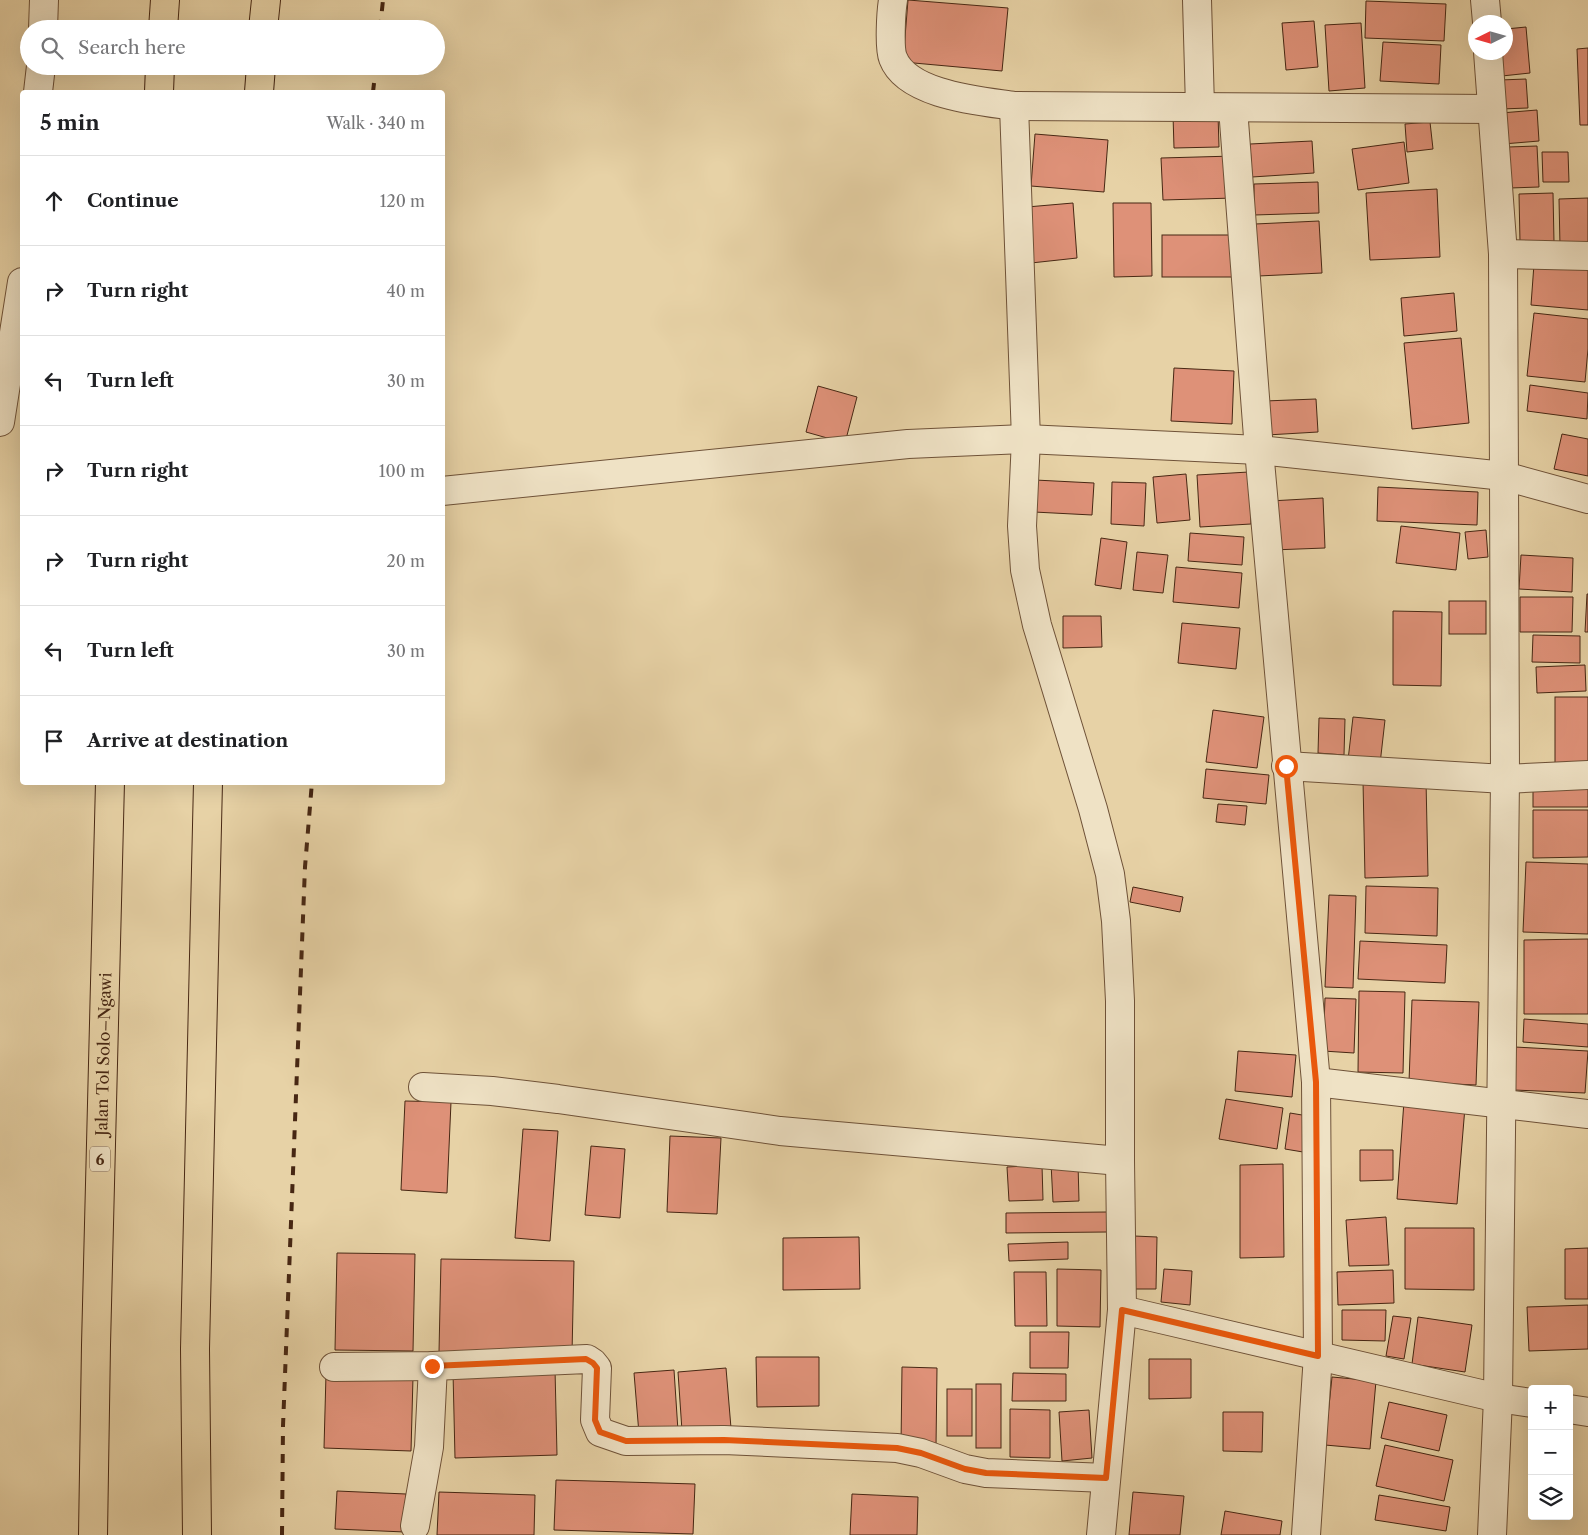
<!DOCTYPE html>
<html lang="en">
<head>
<meta charset="utf-8">
<style>
  :root { --surface:#fff; --page:#f6f6f6; --text:#202124; --muted:#757577; --line:#e0e0e0 }
  body { margin:0; font-family:"Libre Caslon Text",serif; background:var(--page); color:var(--text) }
  .controls { position:absolute; right:15px; bottom:15px; display:grid; overflow:hidden; border-radius:5px; box-shadow:0 5px 20px #0002 }
  .controls button { width:45px; height:45px; display:grid; place-items:center; padding:0; border:0; border-bottom:1px solid var(--line); background:var(--surface); color:var(--text); font:25px sans-serif }
  .compass { position:absolute; left:1468px; top:15px; width:45px; height:45px; border-radius:50%; background:var(--surface); box-shadow:0 5px 20px #0002; rotate:265deg }
  .stop { position:absolute; width:15px; height:15px; margin:-11px; border:4px solid #ea580c; border-radius:50%; background:#fff }
  .stop.end { background:#ea580c; border-color:#fff; box-shadow:0 1px 5px #0008 }
  .list { margin:0; padding:0; list-style:none }
  h2 { display:flex; justify-content:space-between; align-items:center; height:65px; margin:0; padding:0 20px; font-size:21px }
  h2 small { font-size:16px; font-weight:400; color:var(--muted) }
  .list li { display:grid; grid-template-columns:32px 1fr auto; gap:15px; align-items:center; box-sizing:border-box; height:90px; padding:0 20px; border-top:1px solid var(--line) }
  .list b { display:block; font-size:19px; white-space:nowrap }
  .list em { font-size:16px; font-style:normal; color:var(--muted) }
  .icon { flex:none; width:28px; height:28px; fill:none; stroke:currentColor; stroke-width:2; stroke-linecap:round; stroke-linejoin:round }
  .map { position:relative; flex:none; width:1588px; height:1535px; overflow:hidden }
  .search { position:absolute; background:var(--surface); box-shadow:0 5px 20px #0002; left:20px; top:20px; width:425px; height:55px; display:flex; align-items:center; gap:12px; box-sizing:border-box; padding:0 18px; border-radius:28px; color:var(--muted); font-size:19px }
  .panel { position:absolute; background:var(--surface); box-shadow:0 5px 20px #0002; left:20px; top:90px; width:425px; height:695px; border-radius:5px }
  .map>svg:first-child { display:block }
</style>
</head>
<body>
<div class="map">
<svg width="1588" height="1535" viewBox="0 0 1588 1535">
  <rect width="100%" height="100%" fill="#e7d2a6"/>
  <filter id="stains"><feTurbulence type="fractalNoise" baseFrequency=".004" numOctaves="4"/><feColorMatrix values="0 0 0 0 .2 0 0 0 0 .09 0 0 0 0 .02 0 0 0 .5 -.17"/></filter>
  <radialGradient id="worn" r=".72"><stop offset=".6" stop-color="#630" stop-opacity="0"/><stop offset="1" stop-color="#630" stop-opacity=".3"/></radialGradient>
  <!-- building -->
  <g fill="#de9178" stroke="#472713">
    <path d="M908 0 1008 8 1002 71 903 62Z"/>
    <path d="M1366 1 1446 4 1444 41 1365 38Z"/>
    <path d="M1314 21 1318 67 1286 70 1282 23Z"/>
    <path d="M1361 23 1365 88 1329 91 1325 25Z"/>
    <path d="M1526 27 1530 73 1502 76 1500 52H1506V29Z"/>
    <path d="M1383 42 1441 45 1439 84 1380 81Z"/>
    <path d="M1588 48V125H1580L1577 49Z"/>
    <path d="M1526 79 1528 108 1501 109 1500 80Z"/>
    <path d="M1537 110 1539 141 1503 144 1501 113Z"/>
    <path d="M1218 114 1219 147 1174 148 1173 115Z"/>
    <path d="M1430 122 1433 149 1407 152 1405 124Z"/>
    <path d="M1035 134 1108 140 1104 192 1031 186Z"/>
    <path d="M1312 141 1314 173 1252 177 1250 144Z"/>
    <path d="M1404 142 1409 183 1358 190 1352 149Z"/>
    <path d="M1537 146 1539 187 1510 188 1508 147Z"/>
    <path d="M1542 152H1568L1569 182H1543Z"/>
    <path d="M1234 156V198L1163 200 1161 158Z"/>
    <path d="M1318 182 1319 213 1254 215V184Z"/>
    <path d="M1437 189 1440 257 1370 260 1366 193Z"/>
    <path d="M1553 193 1554 242H1520L1519 194Z"/>
    <path d="M1588 198V246H1560L1559 199Z"/>
    <path d="M1073 203 1077 258 1031 263 1027 207Z"/>
    <path d="M1113 203H1151L1152 276 1114 277Z"/>
    <path d="M1319 221 1322 273 1258 276 1255 224Z"/>
    <rect x="1162" y="235" width="75" height="42"/>
    <path d="M1534 264 1588 268V310L1531 305Z"/>
    <path d="M1454 293 1457 331 1404 336 1401 298Z"/>
    <path d="M1534 313 1588 319V349L1585 382 1527 376Z"/>
    <path d="M1461 338 1469 423 1412 429 1404 343Z"/>
    <path d="M1174 368 1234 371 1232 424 1171 421Z"/>
    <path d="M1530 385 1588 393 1587 419 1527 411Z"/>
    <path d="M818 386 857 397 845 443 806 432Z"/>
    <path d="M1316 399 1318 432 1267 435 1265 401Z"/>
    <path d="M1562 434 1588 439V476L1554 469Z"/>
    <path d="M1249 472 1251 524 1200 527 1197 475Z"/>
    <path d="M1186 474 1190 520 1157 523 1153 477Z"/>
    <path d="M1035 480 1094 483 1092 515 1034 512Z"/>
    <path d="M1112 482 1146 483 1144 526 1111 524Z"/>
    <path d="M1378 487 1478 492 1477 525 1377 521Z"/>
    <path d="M1323 498 1325 548 1272 550 1270 501Z"/>
    <path d="M1401 526 1460 533 1456 570 1396 563Z"/>
    <path d="M1486 530 1488 557 1468 559 1465 532Z"/>
    <path d="M1190 533 1244 537 1242 565 1188 561Z"/>
    <path d="M1101 538 1127 542 1121 589 1095 585Z"/>
    <path d="M1137 552 1168 555 1163 593 1133 590Z"/>
    <path d="M1521 555 1573 558 1572 592 1519 589Z"/>
    <path d="M1176 567 1242 573 1239 608 1173 602Z"/>
    <path d="M1587 594H1588V632H1585Z"/>
    <path d="M1520 597H1573L1572 632H1520Z"/>
    <rect x="1449" y="601" width="37" height="33"/>
    <path d="M1393 611 1442 612 1441 686 1393 685Z"/>
    <path d="M1063 616H1101L1102 647 1063 648Z"/>
    <path d="M1182 623 1240 628 1236 669 1178 663Z"/>
    <path d="M1533 635 1580 636V663L1532 662Z"/>
    <path d="M1585 665 1586 691 1537 693 1536 667Z"/>
    <rect x="1555" y="697" width="33" height="68"/>
    <path d="M1213 710 1264 717 1257 768 1206 762Z"/>
    <path d="M1353 717 1385 720 1380 764 1348 760Z"/>
    <path d="M1319 718 1345 719 1344 755 1318 753Z"/>
    <path d="M1206 769 1269 775 1266 804 1203 798Z"/>
    <path d="M1426 780 1428 876 1365 878 1363 781Z"/>
    <rect x="1533" y="780" width="55" height="27"/>
    <path d="M1218 804 1247 806 1245 825 1216 822Z"/>
    <path d="M1533 810H1588V857L1533 858Z"/>
    <path d="M1526 862 1588 864V934L1523 932Z"/>
    <path d="M1366 886 1438 888 1437 936 1365 933Z"/>
    <path d="M1133 887 1183 897 1180 912 1130 902Z"/>
    <path d="M1329 895 1356 896 1353 988 1325 987Z"/>
    <path d="M1588 939V1014H1524V940Z"/>
    <path d="M1360 941 1447 945 1445 983 1358 979Z"/>
    <path d="M1359 991 1405 992 1403 1073 1358 1072Z"/>
    <path d="M1325 998 1356 999 1354 1053 1323 1051Z"/>
    <path d="M1412 1000 1479 1002 1476 1085 1409 1082Z"/>
    <path d="M1524 1019 1588 1024V1047L1523 1042Z"/>
    <path d="M1515 1047 1588 1051 1585 1093 1514 1090Z"/>
    <path d="M1238 1051 1296 1055 1292 1097 1235 1091Z"/>
    <path d="M1226 1099 1283 1108 1277 1149 1219 1139Z"/>
    <path d="M405 1101 451 1102 447 1193 401 1190Z"/>
    <path d="M1404 1101 1465 1107 1457 1204 1397 1199Z"/>
    <path d="M1290 1113 1308 1116 1303 1152 1285 1149Z"/>
    <path d="M523 1129 558 1131 550 1241 515 1238Z"/>
    <path d="M670 1136 721 1138 717 1214 667 1212Z"/>
    <path d="M591 1146 625 1149 620 1218 585 1215Z"/>
    <path d="M1360 1150H1393V1180L1360 1181Z"/>
    <path d="M1051 1163H1078L1079 1201 1053 1202Z"/>
    <path d="M1283 1164 1284 1257 1240 1258V1165Z"/>
    <path d="M1042 1165 1043 1200 1009 1201 1007 1167Z"/>
    <path d="M1107 1212V1232L1006 1233V1213Z"/>
    <path d="M1386 1217 1389 1265 1349 1266 1346 1220Z"/>
    <path d="M1405 1228H1474V1290L1405 1289Z"/>
    <path d="M1134 1236 1157 1237 1156 1289H1132Z"/>
    <path d="M859 1237 860 1289 783 1290V1238Z"/>
    <path d="M1068 1242V1259L1009 1261 1008 1244Z"/>
    <path d="M1588 1248V1299H1565V1249Z"/>
    <path d="M337 1253 415 1254 413 1351 335 1350Z"/>
    <path d="M441 1259 574 1261 572 1354 439 1352Z"/>
    <path d="M1057 1269 1101 1270 1100 1327 1057 1326Z"/>
    <path d="M1164 1269 1192 1271 1190 1305 1161 1302Z"/>
    <path d="M1393 1270 1394 1303 1338 1305 1337 1272Z"/>
    <path d="M1014 1272H1046L1047 1326H1015Z"/>
    <path d="M1588 1305V1349L1529 1351 1527 1307Z"/>
    <path d="M1342 1310H1386L1385 1341 1342 1340Z"/>
    <path d="M1393 1316 1411 1318 1404 1359 1386 1356Z"/>
    <path d="M1418 1317 1472 1325 1465 1372 1412 1364Z"/>
    <path d="M1030 1332H1069L1068 1368H1030Z"/>
    <path d="M756 1357H819V1406L757 1407Z"/>
    <path d="M1149 1359H1191V1398L1149 1399Z"/>
    <path d="M902 1367 937 1368 936 1446H901Z"/>
    <path d="M726 1368 731 1428 682 1431 678 1372Z"/>
    <path d="M555 1369 557 1455 455 1458 453 1372Z"/>
    <path d="M674 1370 678 1431 639 1434 634 1373Z"/>
    <path d="M1013 1373 1066 1374V1401H1012Z"/>
    <path d="M326 1374 413 1377 411 1451 324 1448Z"/>
    <path d="M1332 1377 1376 1381 1370 1449 1325 1445Z"/>
    <rect x="976" y="1384" width="25" height="64"/>
    <rect x="947" y="1389" width="25" height="47"/>
    <path d="M1389 1402 1447 1415 1439 1451 1381 1438Z"/>
    <path d="M1010 1409 1050 1410V1458L1010 1457Z"/>
    <path d="M1089 1410 1092 1458 1062 1461 1059 1412Z"/>
    <path d="M1223 1412H1263L1262 1452 1223 1451Z"/>
    <path d="M1385 1445 1453 1460 1444 1501 1376 1486Z"/>
    <path d="M556 1480 695 1484 693 1534 554 1530Z"/>
    <path d="M337 1491 406 1494 405 1532 335 1529Z"/>
    <path d="M439 1492 535 1495 534 1535H437Z"/>
    <path d="M1133 1492 1184 1496 1180 1535H1129Z"/>
    <path d="M852 1494 918 1497 917 1535H850Z"/>
    <path d="M1379 1495 1450 1507 1446 1531 1375 1520Z"/>
    <path d="M1225 1511 1282 1521 1280 1535H1221Z"/>
  </g>
  <g fill="none" stroke-linecap="round" stroke-linejoin="round">
    <defs>
      <g id="minor">
        <path d="M893 0C891 12 889 48 893 58 907 95 980 101 1014 106L1492 109"/>
        <path d="M1197 0 1200 107"/>
        <path d="M1485 0 1487 22"/>
        <path d="M43 29 44 0"/>
        <path d="M1488 52 1503 254 1504 476 1505 779 1498 1398 1492 1535"/>
        <path d="M38 92 41 66"/>
        <path d="M1014 106 1026 439 1022 526 1025 570 1037 625 1093 809 1110 874 1116 921 1120 1001V1161L1122 1310 1101 1535"/>
        <path d="M1233 108 1259 450 1316 1082 1318 1355 1306 1535"/>
        <path d="M1503 254 1588 256"/>
        <path d="M0 422 22 282"/>
        <path d="M442 491 908 444 1026 439 1259 450 1504 476 1588 499"/>
        <path d="M1286 766 1505 779 1588 775"/>
        <path d="M1316 1082 1588 1114"/>
        <path d="M423 1087 492 1091 558 1099 780 1131 1120 1161"/>
        <path d="M1122 1310 1498 1398 1532 1403"/>
        <path d="M334 1367 433 1366 587 1359 593 1363 597 1368 595 1420 600 1432 626 1441 724 1440 897 1448 921 1453 965 1469 986 1473 1106 1478"/>
        <path d="M1569 1409 1588 1412"/>
        <path d="M415 1526 429 1447 433 1366"/>
      </g>
      <g id="highway">
        <path d="M163 29 165 0"/>
        <path d="M263 29 266 0"/>
        <path d="M159 92 160 66"/>
        <path d="M259 92 261 66"/>
        <path id="s1" d="M93 1535 96 1345 110 782"/>
        <path d="M197 1535 195 1349 208 782"/>
      </g>
    </defs>
    <!-- minor casing -->
    <use href="#minor" stroke="#6f5238" stroke-width="30"/>
    <!-- highway casing -->
    <use href="#highway" stroke="#472713" stroke-width="30"/>
    <!-- minor -->
    <use href="#minor" stroke="#efe2c5" stroke-width="28"/>
    <!-- highway -->
    <use href="#highway" stroke="#e7d2a6" stroke-width="28"/>
    <!-- rail -->
    <g stroke="#472713" stroke-width="4" stroke-dasharray="9 9" stroke-linecap="butt">
      <path d="M380 29 383 0"/>
      <path d="M373 92 376 66"/>
      <path d="M282 1535 283 1426 305 867 312 782"/>
    </g>
  </g>
  <g fill="none" stroke-linecap="round" stroke-linejoin="round">
    <!-- route -->
    <path stroke="#ea580c" stroke-width="6" d="M432 1366 586 1359 593 1363 597 1368 595 1420 600 1432 626 1441 724 1440 897 1448 921 1453 965 1469 986 1473 1106 1478 1122 1310 1318 1356 1316 1082 1286 766"/>
  </g>
  <g text-anchor="middle" dominant-baseline="central" stroke-width="4" stroke-linejoin="round" paint-order="stroke">
    <!-- shield labels -->
    <rect fill="#efe2c5" stroke="#795f48" stroke-width="1" x="90" y="1146.5" width="20" height="25" rx="4"/>
    <g font-size="15" font-weight="bold" fill="#472713">
      <text x="100" y="1159">6</text>
    </g>
    <!-- street labels -->
    <g font-size="16" fill="#472713" stroke="#efe2c5">
      <text stroke="none"><textPath href="#s1" startOffset="481">Jalan Tol Solo–Ngawi</textPath></text>
    </g>
  </g>
  <rect width="100%" height="100%" filter="url(#stains)"/>
  <rect width="100%" height="100%" fill="url(#worn)"/>
</svg>
<div class="controls">
<button>+</button>
<button>−</button>
<button><svg class="icon" aria-label="layers" viewBox="0 0 24 24"><path d="M12 4l9 5-9 5-9-5zM3 14l9 5 9-5"/></svg></button>
</div>
<svg class="compass" viewBox="-18 -18 36 36"><path d="M0-13l5 13h-10z" fill="#e53935"/><path d="M0 13l5-13h-10z" fill="#757577"/></svg>
<div class="stop" style="left:1286px;top:766px"></div>
<div class="stop end" style="left:432px;top:1366px"></div>
<div class="search"><svg class="icon" aria-label="search" viewBox="0 0 24 24"><circle cx="10" cy="10" r="6"/><path d="M15 15l6 6"/></svg>Search here</div>
<section class="panel">
<h2>5 min<small>Walk · 340 m</small></h2>
<ul class="list">
<li><svg class="icon" aria-label="ahead" viewBox="0 0 24 24"><path d="M12 20V5M6 11l6-6 6 6"/></svg><div><b>Continue</b></div><em>120 m</em></li>
<li><svg class="icon" aria-label="right" viewBox="0 0 24 24"><path d="M7 20v-9h11M14 6l5 5-5 5"/></svg><div><b>Turn right</b></div><em>40 m</em></li>
<li><svg class="icon" aria-label="left" viewBox="0 0 24 24"><path d="M17 20v-9H6M10 6l-5 5 5 5"/></svg><div><b>Turn left</b></div><em>30 m</em></li>
<li><svg class="icon" aria-label="right" viewBox="0 0 24 24"><path d="M7 20v-9h11M14 6l5 5-5 5"/></svg><div><b>Turn right</b></div><em>100 m</em></li>
<li><svg class="icon" aria-label="right" viewBox="0 0 24 24"><path d="M7 20v-9h11M14 6l5 5-5 5"/></svg><div><b>Turn right</b></div><em>20 m</em></li>
<li><svg class="icon" aria-label="left" viewBox="0 0 24 24"><path d="M17 20v-9H6M10 6l-5 5 5 5"/></svg><div><b>Turn left</b></div><em>30 m</em></li>
<li><svg class="icon" aria-label="arrive" viewBox="0 0 24 24"><path d="M6 21V4h12l-3 4 3 4H6"/></svg><div><b>Arrive at destination</b></div></li>
</ul>
</section>
</div>
</body>
</html>
